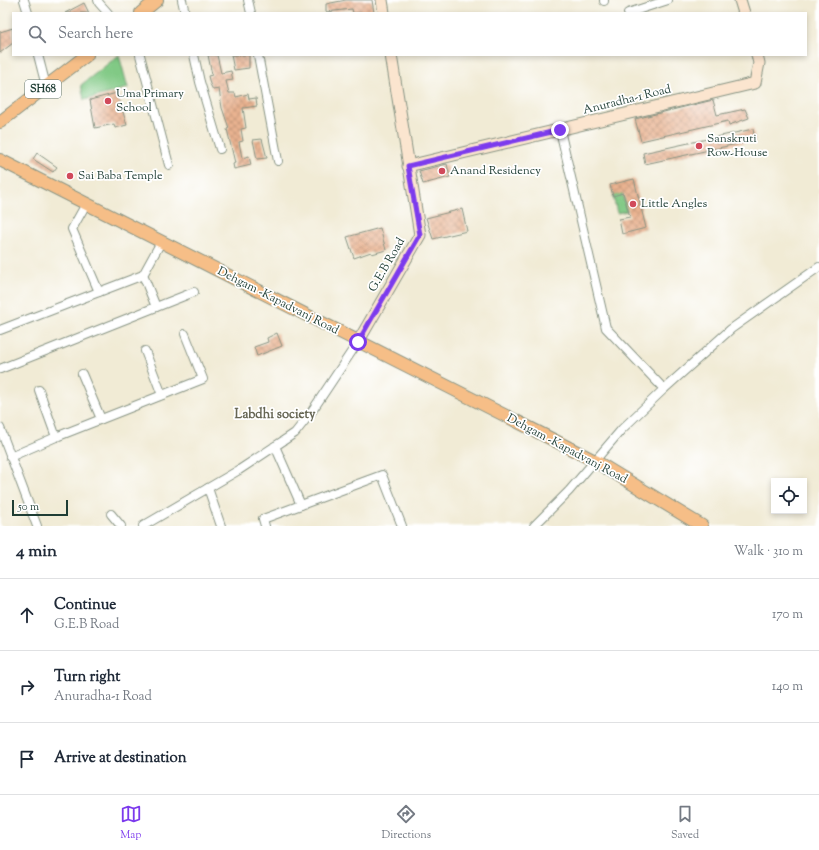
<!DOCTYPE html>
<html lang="en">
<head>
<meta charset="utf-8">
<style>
  :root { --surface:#fff; --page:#f6f6f7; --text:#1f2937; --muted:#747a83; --line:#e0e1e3; --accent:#7c3aed }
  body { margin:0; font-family:"Sorts Mill Goudy",serif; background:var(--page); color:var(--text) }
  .controls { position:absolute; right:12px; bottom:12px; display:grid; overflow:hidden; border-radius:0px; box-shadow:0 2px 6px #0003 }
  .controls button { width:36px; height:36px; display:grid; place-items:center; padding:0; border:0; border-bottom:1px solid var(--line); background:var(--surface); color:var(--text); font:20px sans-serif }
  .scale { position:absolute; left:12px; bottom:10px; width:56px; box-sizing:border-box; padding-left:4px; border:2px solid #1f3d34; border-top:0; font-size:11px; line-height:14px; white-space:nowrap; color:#1f3d34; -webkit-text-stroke:3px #fff; paint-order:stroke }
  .stop { position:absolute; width:12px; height:12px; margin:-9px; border:3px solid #7c3aed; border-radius:50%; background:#fff }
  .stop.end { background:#7c3aed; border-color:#fff; box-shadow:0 1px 4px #0008 }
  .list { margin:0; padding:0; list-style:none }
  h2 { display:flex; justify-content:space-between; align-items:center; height:52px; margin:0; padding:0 16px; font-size:17px }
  h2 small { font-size:13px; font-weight:400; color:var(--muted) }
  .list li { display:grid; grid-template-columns:26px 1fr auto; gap:12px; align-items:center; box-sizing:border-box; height:72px; padding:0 16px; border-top:1px solid var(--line) }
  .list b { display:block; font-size:15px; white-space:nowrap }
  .list p { margin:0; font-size:13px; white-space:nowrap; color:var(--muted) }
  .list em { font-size:13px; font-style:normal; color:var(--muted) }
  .icon { flex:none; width:22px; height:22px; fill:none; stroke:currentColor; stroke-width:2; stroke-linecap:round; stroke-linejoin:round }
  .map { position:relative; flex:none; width:819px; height:526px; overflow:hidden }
  .search { position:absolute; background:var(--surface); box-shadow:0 2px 6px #0003; left:12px; right:12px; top:12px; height:44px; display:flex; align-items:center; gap:10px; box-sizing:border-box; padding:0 14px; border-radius:0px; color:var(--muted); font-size:15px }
  .sheet { height:268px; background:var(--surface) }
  nav { display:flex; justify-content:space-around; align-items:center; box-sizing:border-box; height:56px; border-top:1px solid var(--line); background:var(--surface); font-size:11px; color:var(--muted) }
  nav a { display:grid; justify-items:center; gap:2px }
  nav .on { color:var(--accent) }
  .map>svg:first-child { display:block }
</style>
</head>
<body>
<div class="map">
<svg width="819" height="526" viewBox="0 0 819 526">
  <defs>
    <pattern id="building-cross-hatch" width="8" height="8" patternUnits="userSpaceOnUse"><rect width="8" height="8" fill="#e9b290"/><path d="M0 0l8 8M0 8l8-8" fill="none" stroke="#bc9276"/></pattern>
  </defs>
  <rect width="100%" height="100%" fill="#fff"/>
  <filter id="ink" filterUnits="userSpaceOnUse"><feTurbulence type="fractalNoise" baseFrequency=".025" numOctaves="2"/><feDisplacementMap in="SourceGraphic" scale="8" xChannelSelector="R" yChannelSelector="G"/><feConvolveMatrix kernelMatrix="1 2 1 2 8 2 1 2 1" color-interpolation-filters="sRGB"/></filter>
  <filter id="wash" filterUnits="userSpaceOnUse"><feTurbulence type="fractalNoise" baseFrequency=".012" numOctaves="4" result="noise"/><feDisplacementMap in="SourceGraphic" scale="16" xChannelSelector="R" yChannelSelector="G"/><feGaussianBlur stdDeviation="0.9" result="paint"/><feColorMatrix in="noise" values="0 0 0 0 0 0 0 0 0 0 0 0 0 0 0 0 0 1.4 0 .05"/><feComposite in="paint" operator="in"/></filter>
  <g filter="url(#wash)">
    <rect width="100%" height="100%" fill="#f1ebd5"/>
    <!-- green -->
    <g fill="#81c985" stroke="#50835c">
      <path d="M119 55 128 88 84 100 81 85Z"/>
      <path d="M622 193 627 211 617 213 613 196Z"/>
    </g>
    <g id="blocks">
      <!-- building -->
      <g fill="url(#building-cross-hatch)">
        <path d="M346 0H372L374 13H353L352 9 326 12V4Z"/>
        <path d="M84 3 89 13H65Z"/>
        <path d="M13 28V43L0 53V32Z"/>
        <path d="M208 55H217L221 73 231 71 233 80 226 81 229 93H235L236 97 248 94 249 99 256 98 257 106 243 108 246 128 241 129 243 141 239 142 242 158 249 156 251 165 234 169 233 164 235 163 227 129 229 128 222 108 219 89 213 90 210 84 208 76 212 75Z"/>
        <path d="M231 55H249V68L234 70Z"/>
        <path d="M117 93 127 125 115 128 114 124 95 128 90 100Z"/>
        <path d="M713 100 717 115 745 109 749 118 729 125 728 121 641 141 635 119Z"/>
        <path d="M753 129 755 140 645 164 643 153Z"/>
        <path d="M262 139 267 158 257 159 253 140Z"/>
        <path d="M37 153 57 167 53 172 33 159Z"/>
        <path d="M447 164 450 177 423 184 419 171Z"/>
        <path d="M634 179 646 228 622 234 619 219 630 217 623 193 613 196 610 185Z"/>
        <path d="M462 209 467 231 433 239 426 218Z"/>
        <path d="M380 228 386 250 372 254 371 252 354 258 347 237Z"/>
        <path d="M277 333 282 346 257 356 254 347 268 342 267 338Z"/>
      </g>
    </g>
  </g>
  <g filter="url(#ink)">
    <use href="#blocks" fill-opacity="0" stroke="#889484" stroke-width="1"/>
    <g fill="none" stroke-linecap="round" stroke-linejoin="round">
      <defs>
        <g id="street">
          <path d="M24 0 28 13"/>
          <path d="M98 0 99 3 108 13"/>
          <path d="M182 0 185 13"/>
          <path d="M248 0 251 13"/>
          <path d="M604 0V1"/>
          <path d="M628 13 668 0"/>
          <path d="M38 55 46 86"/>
          <path d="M140 55 169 165"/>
          <path d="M194 55 200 82 220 149"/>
          <path d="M258 55 278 161"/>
          <path d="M86 204 72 229 99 292"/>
          <path d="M156 307 143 275 161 242"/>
          <path d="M0 330 143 275"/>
          <path d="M145 351 162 395"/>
          <path d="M0 369 194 292"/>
          <path d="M82 374 101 419"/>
          <path d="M664 389 731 329 819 267"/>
          <path d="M39 390 56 437"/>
          <path d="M0 428 37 526"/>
          <path d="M10 457 56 437 203 379 185 334"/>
          <path d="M208 488 221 526"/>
          <path d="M301 505 382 475 402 526"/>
          <path d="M111 514 121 526"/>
          <path d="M143 526 239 470 295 433 310 414 358 342"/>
          <path d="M265 526 263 519 301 505 275 446"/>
          <path d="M534 526 569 491 622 429 664 389 606 328 560 130"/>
        </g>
        <g id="secondary">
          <path d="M382 0 384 13"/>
          <path d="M740 0 744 13"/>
          <path d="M408 166 755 83 759 63 757 55"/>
          <path d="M358 342 420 235 391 55"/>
        </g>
        <g id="primary">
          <path d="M141 13 157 0"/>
          <path d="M0 122 87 55"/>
          <path d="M0 160 595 461 702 526"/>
        </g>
      </defs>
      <!-- street casing -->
      <use href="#street" stroke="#889484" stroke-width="10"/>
      <!-- secondary casing -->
      <use href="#secondary" stroke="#889484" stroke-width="13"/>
      <!-- primary casing -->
      <use href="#primary" stroke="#889484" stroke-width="14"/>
      <!-- street -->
      <use href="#street" stroke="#fff" stroke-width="8"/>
      <!-- secondary -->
      <use href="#secondary" stroke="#fbe5cf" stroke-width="11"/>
      <!-- primary -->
      <use href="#primary" stroke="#f6be87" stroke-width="12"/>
    </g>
  </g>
  <g fill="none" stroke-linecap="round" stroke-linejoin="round" filter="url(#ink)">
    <!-- route -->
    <path stroke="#7c3aed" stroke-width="5" d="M358 342 420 235 408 166 560 130"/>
  </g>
  <!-- markers -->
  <g fill="#d1495b" stroke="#fff" stroke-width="1.5">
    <circle cx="108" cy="101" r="4"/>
    <circle cx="699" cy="146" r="4"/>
    <circle cx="442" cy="171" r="4"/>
    <circle cx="70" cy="176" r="4"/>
    <circle cx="633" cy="204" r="4"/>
  </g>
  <g text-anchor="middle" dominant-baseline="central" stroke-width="3.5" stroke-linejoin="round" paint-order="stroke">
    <!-- shield labels -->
    <rect fill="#fff" stroke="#627771" stroke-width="1" x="25" y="80" width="36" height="18" rx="3"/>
    <g font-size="11" font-weight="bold" fill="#1f3d34">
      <text x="43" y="89">SH68</text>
    </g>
    <!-- poi labels -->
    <g font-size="12" fill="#1f3d34" stroke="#fff" text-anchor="start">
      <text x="116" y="94">Uma Primary<tspan x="116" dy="14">School</tspan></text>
      <text x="707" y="139">Sanskruti<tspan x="707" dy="14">Row-House</tspan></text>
      <text x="450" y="171">Anand Residency</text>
      <text x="78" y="176">Sai Baba Temple</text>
      <text x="641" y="204">Little Angles</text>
    </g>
    <!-- street labels -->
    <g font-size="12" fill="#1f3d34" stroke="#fff">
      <text transform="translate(627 100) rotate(-14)">Anuradha-1 Road</text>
      <text transform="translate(387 265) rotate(-60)">G.E.B Road</text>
      <text transform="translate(278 301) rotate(27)">Dehgam -Kapadvanj Road</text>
      <text transform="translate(567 449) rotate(28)">Dehgam -Kapadvanj Road</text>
    </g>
    <!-- neighbourhood labels -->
    <g font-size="13" font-weight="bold" fill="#666654" stroke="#fff">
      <text x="275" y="415">Labdhi society</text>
    </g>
  </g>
</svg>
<div class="controls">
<button><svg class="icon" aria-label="locate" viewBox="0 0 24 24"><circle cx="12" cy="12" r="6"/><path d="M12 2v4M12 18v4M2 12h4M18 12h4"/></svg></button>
</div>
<div class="scale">50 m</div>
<div class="stop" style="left:358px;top:342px"></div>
<div class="stop end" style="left:560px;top:130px"></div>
<div class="search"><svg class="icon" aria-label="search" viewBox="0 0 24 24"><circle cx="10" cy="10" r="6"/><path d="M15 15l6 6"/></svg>Search here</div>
</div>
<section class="sheet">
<h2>4 min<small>Walk · 310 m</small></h2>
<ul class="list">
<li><svg class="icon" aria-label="ahead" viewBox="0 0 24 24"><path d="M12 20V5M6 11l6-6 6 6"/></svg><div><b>Continue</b><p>G.E.B Road</p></div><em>170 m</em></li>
<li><svg class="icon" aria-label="right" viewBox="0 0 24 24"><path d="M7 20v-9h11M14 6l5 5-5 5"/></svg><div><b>Turn right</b><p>Anuradha-1 Road</p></div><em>140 m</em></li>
<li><svg class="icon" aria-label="arrive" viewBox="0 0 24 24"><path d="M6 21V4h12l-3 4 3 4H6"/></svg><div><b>Arrive at destination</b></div></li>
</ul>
</section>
<nav>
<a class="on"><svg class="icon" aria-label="map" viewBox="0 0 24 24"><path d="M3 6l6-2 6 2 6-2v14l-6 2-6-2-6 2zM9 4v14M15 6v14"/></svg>Map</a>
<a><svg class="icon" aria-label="directions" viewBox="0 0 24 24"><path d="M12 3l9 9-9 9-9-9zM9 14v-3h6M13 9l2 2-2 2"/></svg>Directions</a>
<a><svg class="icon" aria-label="saved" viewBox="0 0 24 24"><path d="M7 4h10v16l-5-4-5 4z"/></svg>Saved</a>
</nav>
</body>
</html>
